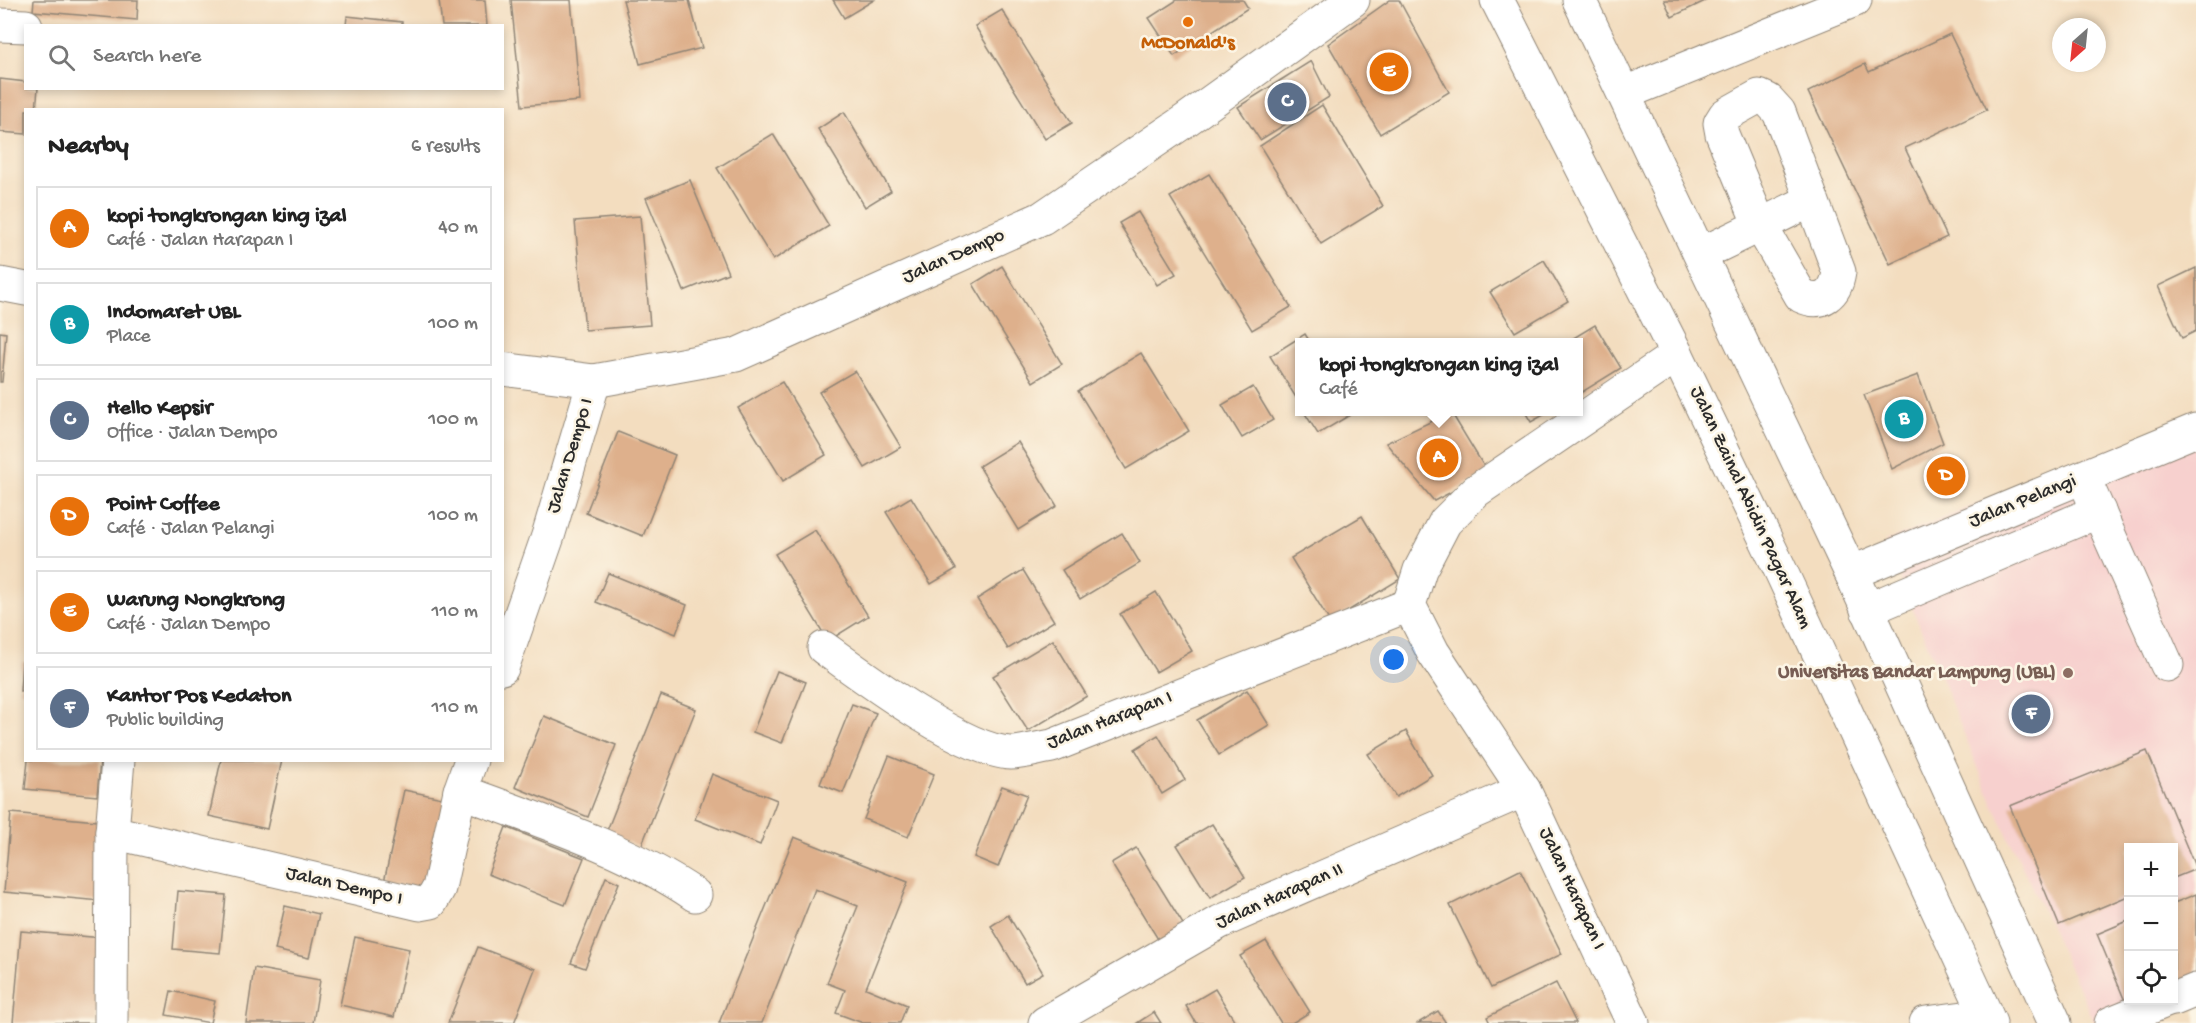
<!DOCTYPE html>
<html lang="en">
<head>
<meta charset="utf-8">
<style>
  :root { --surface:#fff; --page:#f2f2f2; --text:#222; --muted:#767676; --line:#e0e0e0; --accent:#b5179e }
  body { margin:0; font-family:"Gochi Hand",sans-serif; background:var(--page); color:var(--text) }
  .controls { position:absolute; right:18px; bottom:18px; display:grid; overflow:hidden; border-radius:0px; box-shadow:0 3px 9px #0003 }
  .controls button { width:54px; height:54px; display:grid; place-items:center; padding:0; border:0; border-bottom:2px solid var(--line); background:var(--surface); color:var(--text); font:30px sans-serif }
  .compass { position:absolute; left:2052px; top:18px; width:54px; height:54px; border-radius:50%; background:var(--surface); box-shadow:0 3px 9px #0003; rotate:207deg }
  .you { position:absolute; left:1394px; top:660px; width:21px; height:21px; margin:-15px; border:4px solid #fff; border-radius:50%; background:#1a73e8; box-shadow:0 0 0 9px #1a73e833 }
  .badge { display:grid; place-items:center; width:39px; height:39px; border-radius:50%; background:var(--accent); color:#fff; font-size:20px; font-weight:700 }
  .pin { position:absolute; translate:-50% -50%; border:3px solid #fff; box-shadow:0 2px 6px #0006 }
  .popup { position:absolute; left:1295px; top:338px; width:288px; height:78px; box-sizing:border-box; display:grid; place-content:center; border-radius:0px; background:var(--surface); filter:drop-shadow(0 2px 4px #0005); font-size:20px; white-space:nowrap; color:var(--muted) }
  .popup b { font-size:22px; color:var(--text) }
  .popup::after { content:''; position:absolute; left:50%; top:100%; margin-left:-12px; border:12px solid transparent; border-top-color:var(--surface) }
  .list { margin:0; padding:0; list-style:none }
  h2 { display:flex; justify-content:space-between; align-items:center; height:78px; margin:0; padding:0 24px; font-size:26px }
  h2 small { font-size:20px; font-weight:400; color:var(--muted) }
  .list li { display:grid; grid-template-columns:39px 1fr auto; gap:18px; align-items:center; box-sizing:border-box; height:84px; margin:0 12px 12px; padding:0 12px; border:2px solid var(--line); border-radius:0px }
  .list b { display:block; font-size:22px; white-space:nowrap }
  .list p { margin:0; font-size:20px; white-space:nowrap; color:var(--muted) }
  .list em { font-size:20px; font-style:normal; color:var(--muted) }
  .icon { flex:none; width:33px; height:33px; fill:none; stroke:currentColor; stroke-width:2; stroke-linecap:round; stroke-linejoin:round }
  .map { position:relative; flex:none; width:2196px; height:1023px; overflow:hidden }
  .search { position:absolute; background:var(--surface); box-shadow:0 3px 9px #0003; left:24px; top:24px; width:480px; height:66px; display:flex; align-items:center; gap:15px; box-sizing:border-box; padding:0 21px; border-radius:0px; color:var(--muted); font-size:22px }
  .panel { position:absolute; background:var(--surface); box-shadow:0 3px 9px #0003; left:24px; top:108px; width:480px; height:654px; border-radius:0px }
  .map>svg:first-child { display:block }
</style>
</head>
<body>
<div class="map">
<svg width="2196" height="1023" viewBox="0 0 2196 1023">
  <rect width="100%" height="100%" fill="#fcf5e5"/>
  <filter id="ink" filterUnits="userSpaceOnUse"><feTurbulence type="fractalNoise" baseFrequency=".0167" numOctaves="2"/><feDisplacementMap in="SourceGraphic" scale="12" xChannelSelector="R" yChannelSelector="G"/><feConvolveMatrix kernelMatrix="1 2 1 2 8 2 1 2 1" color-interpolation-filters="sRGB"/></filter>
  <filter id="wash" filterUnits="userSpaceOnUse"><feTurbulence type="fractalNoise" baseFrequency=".008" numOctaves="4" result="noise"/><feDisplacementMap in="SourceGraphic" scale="24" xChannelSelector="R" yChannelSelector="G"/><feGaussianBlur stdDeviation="1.35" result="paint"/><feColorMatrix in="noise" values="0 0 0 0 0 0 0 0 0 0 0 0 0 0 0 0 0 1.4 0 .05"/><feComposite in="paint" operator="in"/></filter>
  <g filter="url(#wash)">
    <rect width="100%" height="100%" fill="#f3ddbf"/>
    <!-- built -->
    <path fill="#f7d0ce" d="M2196 415V989L2174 998V848H2128V1000L2095 1023 1993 804 1885 542Z"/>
    <g id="blocks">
      <!-- building -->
      <g fill="#deb08c">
        <path d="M34 0H138L137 20 33 11Z"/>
        <path d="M439 0H485L487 26H442Z"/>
        <path d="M511 0H571L580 101 522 106Z"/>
        <path d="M623 0H689L702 48 640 64Z"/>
        <path d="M833 0H874L844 18Z"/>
        <path d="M1177 0H1243L1248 8 1174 56 1149 18Z"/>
        <path d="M1390 0H1399L1449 92 1380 134 1328 44Z"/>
        <path d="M1664 0H1707L1672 17Z"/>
        <path d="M1002 10 1072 123 1045 139 975 26Z"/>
        <path d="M347 16 402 22V26H346Z"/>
        <path d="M1950 34 1987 110 1905 148 1947 237 1890 264 1808 92 1865 64 1869 72Z"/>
        <path d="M1311 61 1329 97 1260 140 1238 107Z"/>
        <path d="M0 79 26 82V88H38L36 110H26V134L0 132Z"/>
        <path d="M1322 105 1383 206 1321 244 1260 146Z"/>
        <path d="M844 112 891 191 865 207 818 129Z"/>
        <path d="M773 134 829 226 773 260 717 168Z"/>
        <path d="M1209 174 1291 307 1252 330 1170 197Z"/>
        <path d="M690 180 728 273 684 291 646 198Z"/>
        <path d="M1138 212 1176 274 1157 285 1119 223Z"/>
        <path d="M640 216 650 325 585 330 575 221Z"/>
        <path d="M1544 260 1568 301 1515 332 1490 292Z"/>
        <path d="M1002 266 1062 364 1033 382 973 284Z"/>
        <path d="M2196 268V331L2182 338 2158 286Z"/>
        <path d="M1595 325 1621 368 1579 394V342H1567Z"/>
        <path d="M0 332 6 333 2 382H0Z"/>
        <path d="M1305 334 1310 342H1300V404L1270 356Z"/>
        <path d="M1141 353 1189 431 1126 469 1078 391Z"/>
        <path d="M855 371 901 447 865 468 819 392Z"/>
        <path d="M1918 375 1943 443 1892 469 1864 395Z"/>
        <path d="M782 382 826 455 783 481 738 408Z"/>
        <path d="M1253 387 1273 420 1242 438 1222 405Z"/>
        <path d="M1304 412H1355L1318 434Z"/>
        <path d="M1451 412 1488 473 1434 501 1386 443Z"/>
        <path d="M1525 412H1549L1531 422Z"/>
        <path d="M618 432 675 455 643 536 586 513Z"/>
        <path d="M1018 442 1057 506 1018 530 979 466Z"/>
        <path d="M911 497 956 569 931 584 886 512Z"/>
        <path d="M1362 516 1400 579 1330 622 1291 558Z"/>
        <path d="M815 530 868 616 828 641 775 554Z"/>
        <path d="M1122 533 1140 563 1080 599 1062 570Z"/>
        <path d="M1023 570 1054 621 1008 649 977 599Z"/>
        <path d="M608 573 687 605 676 634 596 602Z"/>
        <path d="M1156 592 1192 651 1156 672 1120 614Z"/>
        <path d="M1053 640 1087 696 1028 731 993 676Z"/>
        <path d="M22 662H26V691H20Z"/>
        <path d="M777 671 806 682 782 743 753 732Z"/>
        <path d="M1247 690 1269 725 1219 755 1197 720Z"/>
        <path d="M661 695 696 709 641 847 606 833Z"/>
        <path d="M852 704 876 713 843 793 820 784Z"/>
        <path d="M544 716 616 745 588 817 515 787Z"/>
        <path d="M1406 731 1432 775 1396 797 1368 754Z"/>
        <path d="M1158 735 1185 780 1162 794 1135 749Z"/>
        <path d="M2147 751 2196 869 2174 878V848H2128V896L2059 925 2010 806Z"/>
        <path d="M889 756 934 774 908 837 864 819Z"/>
        <path d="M28 760H100L97 796 25 789Z"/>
        <path d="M221 760H282L267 829 209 816Z"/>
        <path d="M712 774 777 800 760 845 695 819Z"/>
        <path d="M1002 786 1027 795 998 867 974 857Z"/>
        <path d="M404 790 447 799 427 891 384 882Z"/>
        <path d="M11 813 107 822 100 901 4 892Z"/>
        <path d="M1212 824 1245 877 1210 898 1177 845Z"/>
        <path d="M506 827 584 858 565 905 488 874Z"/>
        <path d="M794 837 908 882 866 988 907 1005 900 1023H863L836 1013 845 990 827 983 858 906 815 889 762 1023H719Z"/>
        <path d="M1136 848 1186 929 1161 944 1111 863Z"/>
        <path d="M1520 870 1562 954 1491 988 1450 905Z"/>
        <path d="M606 877 619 883 585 968 571 963Z"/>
        <path d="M178 891 226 895 220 953 173 949Z"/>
        <path d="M2196 894V986L2174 995V903Z"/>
        <path d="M285 906 319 914 309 958 275 950Z"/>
        <path d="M1008 915 1043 973 1025 983 991 926Z"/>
        <path d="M2128 921V1000L2130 1013 2097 934Z"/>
        <path d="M21 931 103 938 95 1023H13Z"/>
        <path d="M355 937 409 949 394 1017 340 1005Z"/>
        <path d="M1266 941 1310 1012 1292 1023H1281L1240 956Z"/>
        <path d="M478 947 535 969 514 1023H448Z"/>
        <path d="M254 968 320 980 313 1023H246Z"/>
        <path d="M1556 983 1576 1023H1490L1487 1017Z"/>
        <path d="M1215 989 1236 1023H1196L1186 1006Z"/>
        <path d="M171 991 215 1001 210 1023 166 1015Z"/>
        <path d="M1438 1011 1446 1023H1418Z"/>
        <path d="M1154 1012 1161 1023H1137Z"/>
      </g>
    </g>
  </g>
  <g filter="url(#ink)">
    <use href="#blocks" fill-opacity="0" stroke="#8f8475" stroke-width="1.5"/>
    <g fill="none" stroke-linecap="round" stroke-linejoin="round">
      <defs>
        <g id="minor">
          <path d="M0 25 26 26"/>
          <path d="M1625 93 1855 0"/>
          <path d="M1759 96 1768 100 1779 112 1839 272C1836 294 1822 306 1801 296L1759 223 1722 134 1720 123 1725 115Z"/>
          <path d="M1701 254 1812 200"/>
          <path d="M0 284 26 289"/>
          <path d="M502 369 594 381 736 355 1042 218 1186 120 1353 0"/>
          <path d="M2090 492 2167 665"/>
          <path d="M1851 573 2196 430"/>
          <path d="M1867 610 2099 511"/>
          <path d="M824 648C864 677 965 752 1011 753 1024 753 1039 748 1052 746L1409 605"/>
          <path d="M502 668 548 536 594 381"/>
          <path d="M460 791C540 821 624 847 695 895"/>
          <path d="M112 832 420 904 431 902 439 888 460 791 471 760"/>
          <path d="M2174 999 2196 990"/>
          <path d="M111 1023 112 832 118 760"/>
          <path d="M1045 1023 1220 922 1524 790"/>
          <path d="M1633 1023 1524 790 1433 652 1409 605 1420 570 1445 522 1476 491 1677 355"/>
          <path d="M1926 1023 1986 1015"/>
          <path d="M2111 1023 2168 1000"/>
        </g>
        <g id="highway">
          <path d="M1497 0 1677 355 1779 567 1990 1023"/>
          <path d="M1579 0 1851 573 2055 1023"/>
        </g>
      </defs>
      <!-- minor casing -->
      <use href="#minor" stroke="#8f8475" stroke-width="35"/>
      <!-- highway casing -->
      <use href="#highway" stroke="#8f8475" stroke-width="35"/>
      <!-- minor -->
      <use href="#minor" stroke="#fff" stroke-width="33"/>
      <!-- highway -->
      <use href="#highway" stroke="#fff" stroke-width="33"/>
    </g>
  </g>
  <!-- markers -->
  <circle fill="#e8710a" stroke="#fcf5e5" stroke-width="2" cx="1188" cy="22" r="6"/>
  <circle fill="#8d6e63" stroke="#fcf5e5" stroke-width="2" cx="2068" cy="673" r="6"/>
  <g text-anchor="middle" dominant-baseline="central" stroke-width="5" stroke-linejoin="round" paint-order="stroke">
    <!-- food labels -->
    <g font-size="20" font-weight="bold" fill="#c56008" stroke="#fcf5e5">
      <text x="1188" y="44">McDonald's</text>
    </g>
    <!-- street labels -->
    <g font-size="20" fill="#2b2b2b" stroke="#fcf5e5">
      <text transform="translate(954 257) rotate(-24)">Jalan Dempo</text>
      <text transform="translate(571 456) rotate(-73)">Jalan Dempo I</text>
      <text transform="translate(2023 502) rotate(-22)">Jalan Pelangi</text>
      <text transform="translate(1750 508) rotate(65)">Jalan Zainal Abidin Pagar Alam</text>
      <text transform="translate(1110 721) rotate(-21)">Jalan Harapan I</text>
      <text transform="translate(344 887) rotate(13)">Jalan Dempo I</text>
      <text transform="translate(1571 889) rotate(65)">Jalan Harapan I</text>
      <text transform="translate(1280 897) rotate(-24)">Jalan Harapan II</text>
    </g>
    <!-- education labels -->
    <g font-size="20" font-weight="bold" fill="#785e54" stroke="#fcf5e5" text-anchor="end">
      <text x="2056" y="673">Universitas Bandar Lampung (UBL)</text>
    </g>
  </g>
</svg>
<div class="controls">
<button>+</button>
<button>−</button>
<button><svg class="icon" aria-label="locate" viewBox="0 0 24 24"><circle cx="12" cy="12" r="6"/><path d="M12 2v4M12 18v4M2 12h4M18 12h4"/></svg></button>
</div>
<svg class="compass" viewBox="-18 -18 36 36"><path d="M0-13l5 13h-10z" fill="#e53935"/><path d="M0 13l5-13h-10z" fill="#767676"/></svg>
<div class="you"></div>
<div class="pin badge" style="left:1439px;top:458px;background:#e8710a">A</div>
<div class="popup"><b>kopi tongkrongan king izal</b>Café</div>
<div class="pin badge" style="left:1904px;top:419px;background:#0f9aa8">B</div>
<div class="pin badge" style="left:1287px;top:102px;background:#5c6f8a">C</div>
<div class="pin badge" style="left:1946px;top:476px;background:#e8710a">D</div>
<div class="pin badge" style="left:1389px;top:72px;background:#e8710a">E</div>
<div class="pin badge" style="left:2031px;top:714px;background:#5c6f8a">F</div>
<div class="search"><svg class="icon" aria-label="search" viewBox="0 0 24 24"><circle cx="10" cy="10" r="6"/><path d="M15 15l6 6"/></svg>Search here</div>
<section class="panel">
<h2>Nearby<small>6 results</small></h2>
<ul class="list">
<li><span class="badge" style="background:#e8710a">A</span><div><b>kopi tongkrongan king izal</b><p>Café · Jalan Harapan I</p></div><em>40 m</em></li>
<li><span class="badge" style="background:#0f9aa8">B</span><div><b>Indomaret UBL</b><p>Place</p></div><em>100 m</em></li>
<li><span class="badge" style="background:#5c6f8a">C</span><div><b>Hello Kepsir</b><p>Office · Jalan Dempo</p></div><em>100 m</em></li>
<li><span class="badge" style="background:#e8710a">D</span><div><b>Point Coffee</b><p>Café · Jalan Pelangi</p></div><em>100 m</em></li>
<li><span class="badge" style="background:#e8710a">E</span><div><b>Warung Nongkrong</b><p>Café · Jalan Dempo</p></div><em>110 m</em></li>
<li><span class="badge" style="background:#5c6f8a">F</span><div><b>Kantor Pos Kedaton</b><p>Public building</p></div><em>110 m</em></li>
</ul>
</section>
</div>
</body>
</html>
